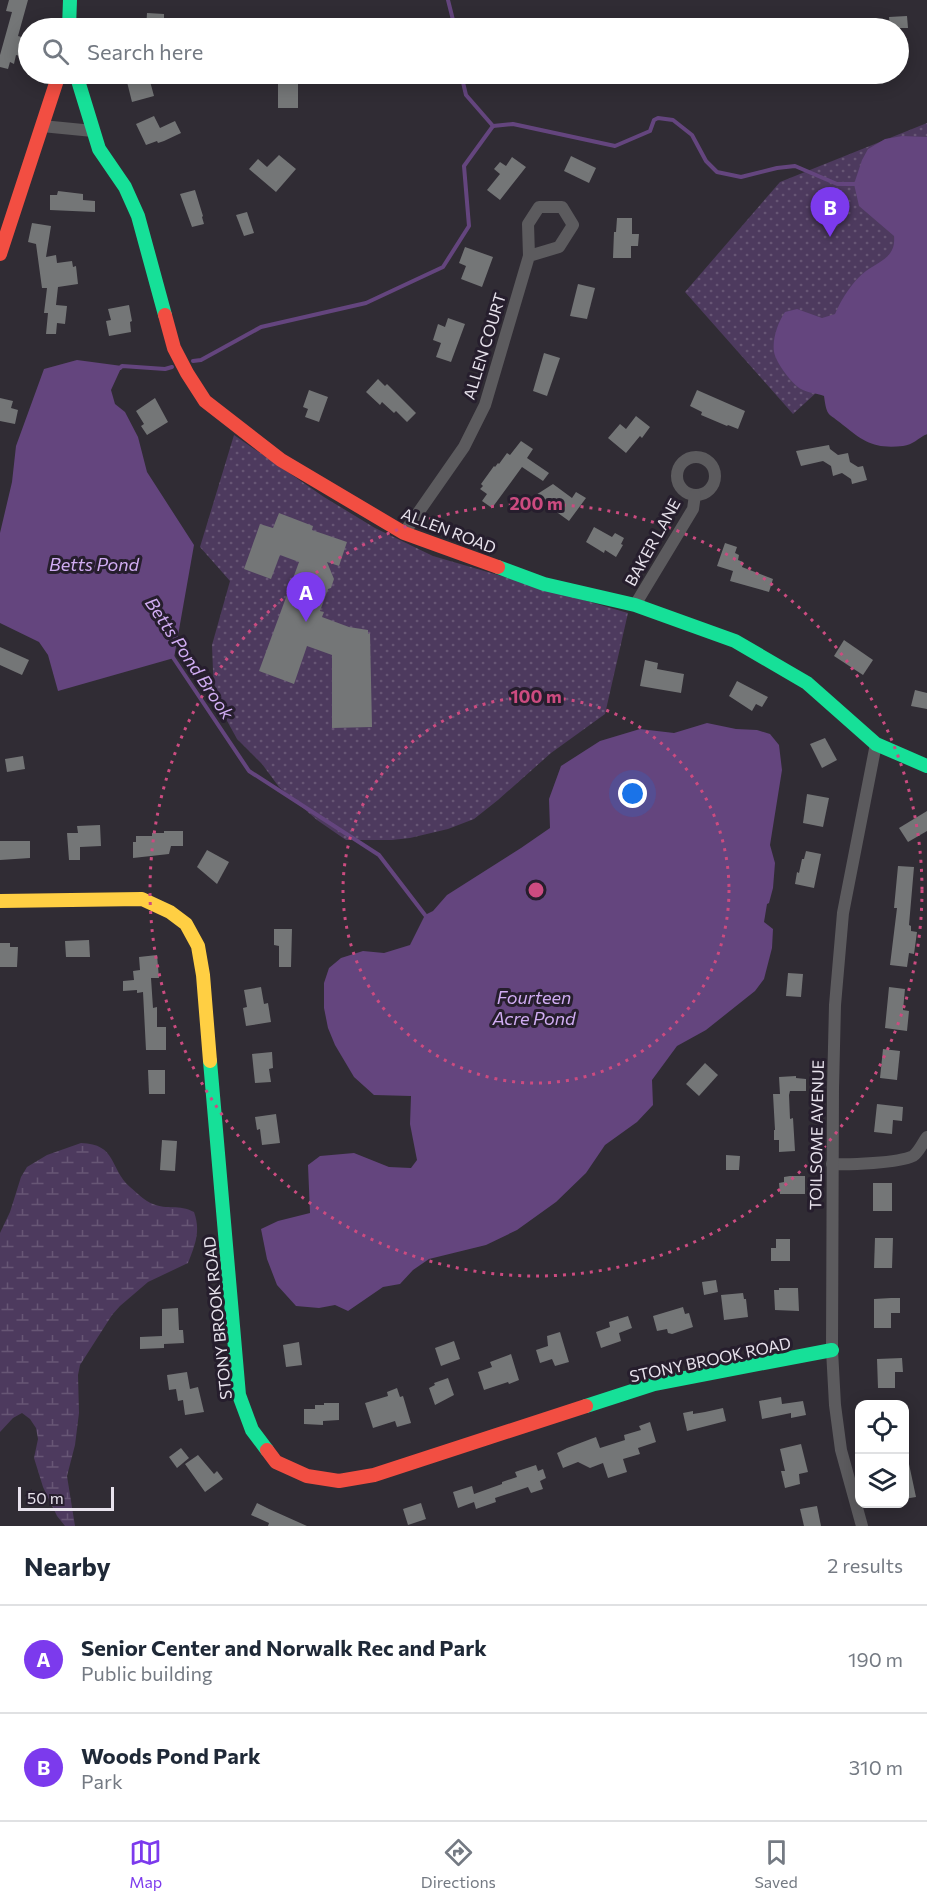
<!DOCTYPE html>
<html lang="en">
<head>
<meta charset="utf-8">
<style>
  :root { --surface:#fff; --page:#f6f6f7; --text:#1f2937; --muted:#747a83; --line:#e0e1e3; --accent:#7c3aed }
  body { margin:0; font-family:Commissioner,sans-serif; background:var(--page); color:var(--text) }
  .controls { position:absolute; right:18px; bottom:18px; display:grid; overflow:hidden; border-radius:12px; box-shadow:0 3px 15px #0003 }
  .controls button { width:54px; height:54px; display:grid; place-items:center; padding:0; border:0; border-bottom:2px solid var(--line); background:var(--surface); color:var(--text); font:30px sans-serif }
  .scale { position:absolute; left:18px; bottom:15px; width:96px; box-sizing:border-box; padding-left:6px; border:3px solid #e8e3ed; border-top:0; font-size:16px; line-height:21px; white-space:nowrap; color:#e8e3ed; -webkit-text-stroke:4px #261e2d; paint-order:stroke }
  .you { position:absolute; left:633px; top:794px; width:21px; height:21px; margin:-15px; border:4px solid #fff; border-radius:50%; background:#1a73e8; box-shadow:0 0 0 9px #1a73e833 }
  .badge { display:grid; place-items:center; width:39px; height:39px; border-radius:50%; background:var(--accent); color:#fff; font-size:20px; font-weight:700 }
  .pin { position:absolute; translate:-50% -50px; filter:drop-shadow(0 2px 3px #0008) }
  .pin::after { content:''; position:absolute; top:32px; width:21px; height:18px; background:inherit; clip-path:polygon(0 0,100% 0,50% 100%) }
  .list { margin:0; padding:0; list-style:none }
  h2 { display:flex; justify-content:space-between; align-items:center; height:78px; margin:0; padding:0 24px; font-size:26px }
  h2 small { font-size:20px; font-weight:400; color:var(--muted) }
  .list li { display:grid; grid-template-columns:39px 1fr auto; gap:18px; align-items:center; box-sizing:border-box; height:108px; padding:0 24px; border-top:2px solid var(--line) }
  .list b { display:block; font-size:22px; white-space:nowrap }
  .list p { margin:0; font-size:20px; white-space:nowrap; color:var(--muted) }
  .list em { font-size:20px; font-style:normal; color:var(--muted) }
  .icon { flex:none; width:33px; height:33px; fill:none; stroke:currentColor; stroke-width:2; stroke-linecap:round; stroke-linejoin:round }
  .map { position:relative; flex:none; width:927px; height:1526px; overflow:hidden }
  .search { position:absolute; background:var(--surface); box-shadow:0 3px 15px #0003; left:18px; right:18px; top:18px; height:66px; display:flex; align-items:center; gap:15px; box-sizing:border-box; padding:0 21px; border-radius:33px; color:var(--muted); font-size:22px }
  .sheet { height:294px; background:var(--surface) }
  nav { display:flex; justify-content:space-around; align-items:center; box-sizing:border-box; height:84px; border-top:2px solid var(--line); background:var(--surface); font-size:16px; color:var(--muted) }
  nav a { display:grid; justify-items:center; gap:3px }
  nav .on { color:var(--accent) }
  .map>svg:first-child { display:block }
</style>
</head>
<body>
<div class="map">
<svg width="927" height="1526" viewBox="0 0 927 1526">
  <defs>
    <pattern id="wetland-marsh" width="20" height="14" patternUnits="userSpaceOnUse" patternTransform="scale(1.5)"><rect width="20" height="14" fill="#4d3a5e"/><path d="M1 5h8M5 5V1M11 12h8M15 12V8" fill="none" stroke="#675675"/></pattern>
    <pattern id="park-dots" width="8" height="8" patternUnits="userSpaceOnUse" patternTransform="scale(1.5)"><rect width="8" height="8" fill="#4d3a5e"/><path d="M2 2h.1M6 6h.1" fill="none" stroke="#675675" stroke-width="1.8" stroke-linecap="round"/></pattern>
  </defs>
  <rect width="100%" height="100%" fill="#302c34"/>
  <!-- wetland -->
  <path fill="url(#wetland-marsh)" d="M81 1143C117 1144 109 1168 130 1187 137 1193 145 1201 153 1204 167 1210 179 1204 194 1212 201 1231 195 1245 188 1263L148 1282 120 1306 112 1315 80 1365 78 1375 79 1413 75 1445 67 1476 75 1526H65L57 1516 43 1487 34 1458 38 1439 36 1428 30 1419 22 1413 13 1418 0 1432V1233L10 1212 21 1177 27 1167 47 1155Z"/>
  <!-- park -->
  <g fill="url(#park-dots)">
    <path d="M927 123V434L907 443 829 381 793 414 685 292 780 182Z"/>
    <path d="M234 435 324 497 375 528 433 556 628 613 605 714 551 753 498 800 474 819 448 829 410 838 392 840H346L317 820 279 787 262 764 237 739 214 697 212 645 230 581 200 547Z"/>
  </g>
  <!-- water -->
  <g fill="#64457e">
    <path d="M902 136 927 137V434C918 438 913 445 903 446 874 449 864 442 843 425 828 412 827 418 824 396 817 393 807 393 801 389 792 384 776 363 774 352 772 339 778 322 785 312L797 309 822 318 835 314C842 298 852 282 866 271 880 261 896 257 894 236L859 206 854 184 862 160 868 149 885 139Z"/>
    <path d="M77 360 122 366 111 390 115 404 125 412 138 437 147 472 194 545 174 658 58 691 48 655 39 642 0 623V533L12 482 16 446 44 369Z"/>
    <path d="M707 723 736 729 757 730 770 734 779 745 782 770 770 845 775 863 773 888 769 903 767 904 764 922 773 929 772 948 764 979 755 991 706 1030 677 1046 652 1080 653 1105 637 1122 605 1145 586 1173 556 1202 517 1230 486 1245 429 1259 413 1270 400 1284 383 1287 348 1311 335 1305 319 1308 296 1306 277 1285 267 1259 261 1229 278 1221 310 1213 308 1165 320 1156 354 1153 389 1167 411 1168 417 1160 410 1124 411 1096 374 1095 354 1077 335 1045 328 1028 324 1008V983L329 968 341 958 363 951 384 953 410 945 425 915 433 911 447 895 521 848 550 828 549 799 561 766 600 741 640 729 674 733Z"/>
  </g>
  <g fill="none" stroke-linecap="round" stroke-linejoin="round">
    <!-- stream -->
    <g stroke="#64457e" stroke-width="4">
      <path d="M448 0 455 28"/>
      <path d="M461 74 466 95 493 126"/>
      <path d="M493 126 513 124 615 146 650 131 654 120 658 118 673 120 692 135 706 161 717 172 741 177 777 168 795 166 837 184H858"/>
      <path d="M193 361 201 360 261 327 366 303 443 267 469 226 464 166 493 126"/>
      <path d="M120 368 122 366 165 369 172 367"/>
      <path d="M172 656 249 771 379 855 425 915"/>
    </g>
  </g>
  <!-- building -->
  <g fill="#747677">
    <path d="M9 0H28L18 36 25 38 20 56 16 55 14 64 10 62 8 69 0 67V55L12 12 6 11Z"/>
    <path d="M147 13 164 14V28H146Z"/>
    <path d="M907 16 908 28H890L889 17Z"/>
    <path d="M126 74H148L154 96 132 102 126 78 128 77Z"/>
    <rect x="278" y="78" width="20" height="30"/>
    <path d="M154 116 160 128 175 121 181 133 164 141 158 143 157 141 146 145 136 124Z"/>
    <path d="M279 155 296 169 276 192 249 169 258 159 267 167Z"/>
    <path d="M571 156 596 168 589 183 564 171Z"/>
    <path d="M512 157 526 167 500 200 487 190 500 174 494 169 500 162 506 166Z"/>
    <path d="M195 190 203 216 202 217 204 224 192 227 180 194Z"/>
    <path d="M58 191 83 194V200L95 201V212L50 210V195H57Z"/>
    <path d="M247 212 254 233 244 236 236 215Z"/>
    <path d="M617 218H632V234H639L638 246H631V258H613L614 232H616Z"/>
    <path d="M32 223 51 226 46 257 56 255 57 263 72 261 73 267 76 266 78 284 58 287 56 305 67 306 65 324 57 323 56 334H46L48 313H44L47 288H42L36 244 28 242Z"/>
    <path d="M465 247 493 257 482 287 461 279 466 266 459 263Z"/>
    <path d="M578 284 595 288 587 319 570 316Z"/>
    <path d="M129 305 132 321 130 322 131 332 109 336 106 321 111 320 108 309Z"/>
    <path d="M448 318 465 324 451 362 436 357 441 343 433 340 438 324 445 327Z"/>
    <path d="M544 353 560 358 547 396 533 391Z"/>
    <path d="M378 379 385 386 387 384 416 413 407 422 396 411 394 413 382 402 380 405 366 392Z"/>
    <path d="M309 390 328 397 319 422 305 417 308 409 303 407Z"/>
    <path d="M697 390 745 411 738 429 728 425 727 426 701 415 702 412 690 406Z"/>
    <path d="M0 398 13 401 11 408 18 410 15 424 0 421Z"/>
    <path d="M155 398 168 422 147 435 141 426 144 424 136 411Z"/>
    <path d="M636 416 650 427 642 438 640 436 626 453 608 438 620 424 626 429Z"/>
    <path d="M521 441 533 449 527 458 549 473 543 481 522 467 492 508 482 501 487 494 480 489 483 486 481 484 494 466 495 467 498 463 499 464 507 453 510 455Z"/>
    <path d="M829 445 830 449 838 455 848 453 850 462 858 467 863 466 867 480 852 484 851 479 842 473 833 476 831 466 823 461 801 466 796 451Z"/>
    <path d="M553 484 572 498 576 492 586 498 569 521 547 505 536 512 528 500Z"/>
    <path d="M279 513 313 526 312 530 347 542 339 566 327 562 334 579 331 588 328 589 320 611 324 612 322 617 349 627 368 630V634L370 633 372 727 332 728V655L307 646 294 684 259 671 299 562 280 555 271 579 244 569 260 524 273 528Z"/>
    <path d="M594 527 612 537 615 533 624 538 621 544 623 545 616 557 605 550 604 553 586 542Z"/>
    <path d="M725 543 737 547 735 553 739 555 738 560 743 562 742 567 773 579 769 592 730 581 733 571 717 566Z"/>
    <path d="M844 640 873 660 863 675 834 656Z"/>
    <path d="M0 647 29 660 22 675 0 665Z"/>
    <path d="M645 660 658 663 657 669 684 674 681 693 640 686Z"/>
    <path d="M737 681 768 697 762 707 756 704 752 711 729 696Z"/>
    <path d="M915 690 927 693V709L911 706Z"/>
    <path d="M825 738 837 760 822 768 810 744Z"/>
    <path d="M23 756 25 769 7 772 5 759Z"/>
    <path d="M807 794 829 798 823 827 803 823Z"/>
    <path d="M927 811V831L908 842 899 828Z"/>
    <path d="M100 825 101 846 80 847V860H69L67 833H78L77 826Z"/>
    <path d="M164 831H183V846H171L169 854 133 858V842H136V836H152V833H164Z"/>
    <path d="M0 841H30V858L0 860Z"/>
    <path d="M207 850 229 862 217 884 197 867Z"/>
    <path d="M806 851 821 854 814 888 795 884 797 872 799 873 802 859H804Z"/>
    <path d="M898 866 914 867 909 925 911 926V931L917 932 914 954 909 953 907 967 890 965 897 908H894Z"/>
    <path d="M274 929H292L291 967H279V946L274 945Z"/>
    <path d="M89 940 90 957H66L65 941Z"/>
    <path d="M0 943H10V947H18L17 967H0Z"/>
    <path d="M157 955 159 978H151L153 1008 157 1007V1027H166V1050H146L143 992 137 993V990L123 991V981L134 980 133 971 140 970 139 957Z"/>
    <path d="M788 973 803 974 801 997 786 996Z"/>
    <path d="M261 987 264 1004 268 1003 271 1022 246 1026 243 1008 247 1007 244 990Z"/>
    <path d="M889 987 905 989 903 1010 909 1011 907 1031 885 1028Z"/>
    <path d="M883 1049 900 1051 897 1080 880 1078Z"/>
    <path d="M272 1052 273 1068 269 1069 271 1082 255 1083 252 1054Z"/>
    <path d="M705 1063 718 1075 699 1096 686 1084Z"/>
    <path d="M148 1070H165V1094H149Z"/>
    <path d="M796 1076V1078L806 1079V1091H790L789 1095 790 1119 793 1118 795 1151 779 1152V1140H774V1130H775L773 1094H780L779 1077Z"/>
    <path d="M877 1104 903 1107 902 1121 893 1120 892 1134 874 1132Z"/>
    <path d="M276 1114 280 1143 262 1145 260 1129 257 1130 255 1117Z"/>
    <path d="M162 1140 177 1141 175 1171 160 1170Z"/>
    <path d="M726 1155 740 1156 739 1170H726Z"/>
    <path d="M790 1176H805V1194H780L779 1183 784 1182V1177Z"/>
    <rect x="873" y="1183" width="19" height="28"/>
    <path d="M875 1238H893L892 1268H874Z"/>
    <path d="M776 1239H790V1261H771V1248H776Z"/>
    <path d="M716 1280 718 1292 704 1295 702 1282Z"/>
    <path d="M779 1288H798L799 1311 775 1310 774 1290H779Z"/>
    <path d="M743 1293 744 1299H746L748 1317 724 1320 721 1295Z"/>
    <path d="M891 1298H900V1313H891V1328H874V1299Z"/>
    <path d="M683 1307 685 1314 689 1313 693 1327 672 1334 668 1333 667 1329 657 1331 653 1316Z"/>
    <path d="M178 1308 179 1330H183L184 1343 164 1344V1348L140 1349V1337L162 1336V1309Z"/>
    <path d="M628 1316 632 1328 619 1333 621 1341 601 1348 596 1332 610 1327 609 1322Z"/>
    <path d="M560 1332 569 1362 555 1366 552 1359 540 1363 536 1350 548 1346 547 1336Z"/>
    <path d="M454 1341 460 1359 441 1366 435 1348Z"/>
    <path d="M299 1342 302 1365 286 1367 283 1345Z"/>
    <path d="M511 1354 519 1380 509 1384 508 1382 484 1390 478 1372 492 1367 490 1362Z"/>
    <path d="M902 1358 903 1372H895V1388H878L877 1359Z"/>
    <path d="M187 1372 190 1389 198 1387 204 1412 185 1415 183 1400 178 1401 176 1389 169 1390 167 1375Z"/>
    <path d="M448 1378 454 1395 435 1405 429 1388 435 1385 434 1383Z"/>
    <path d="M397 1388 400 1397 403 1396 411 1423 397 1427 395 1421 373 1428 365 1403 388 1396 387 1392Z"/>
    <path d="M781 1397 782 1404 803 1401 806 1415 791 1418V1413L762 1419 759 1401Z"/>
    <path d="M324 1403H339V1420L323 1421V1425L304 1424V1409H315V1405H324Z"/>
    <path d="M723 1408 726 1421 687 1431 683 1413 693 1411V1414L705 1412Z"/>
    <path d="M650 1422 656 1442 638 1448 640 1454 623 1459 627 1472 608 1478 603 1463 590 1468 578 1462 563 1468 557 1453 567 1448 596 1437 600 1448 625 1440 624 1435 641 1430 639 1426Z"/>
    <path d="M801 1444 808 1472 799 1474 800 1484 785 1488 781 1471H785L780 1449Z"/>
    <path d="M181 1448 189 1458 177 1468 169 1457Z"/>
    <path d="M198 1455 214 1474 217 1471 223 1479 205 1492 185 1464Z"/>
    <path d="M909 1464 916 1497 904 1499V1465Z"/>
    <path d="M536 1465 538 1471 543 1469 546 1478 540 1481 543 1489 531 1493 528 1487 495 1498 496 1502 476 1509 474 1502 458 1508 453 1492 472 1486 474 1494 502 1484V1482L517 1477 515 1472Z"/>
    <path d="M257 1503 269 1509 307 1526H268L269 1523 251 1515Z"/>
    <path d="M421 1503 426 1519 408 1525 403 1509Z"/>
    <path d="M817 1506 821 1526H804L800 1509Z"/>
  </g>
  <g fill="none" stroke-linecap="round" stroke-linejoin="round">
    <!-- street -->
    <g stroke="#5c5b5e" stroke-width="12">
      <path d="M42 126 93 131"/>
      <circle cx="696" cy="476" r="19"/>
      <path d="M404 533 464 447 485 405 529 256 559 247 573 225 562 207H539L528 224 529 256"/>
      <path d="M635 605 693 509 695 495"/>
      <path d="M832 1164C848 1165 899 1163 913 1156 919 1152 923 1142 927 1137"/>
      <path d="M862 1526 841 1450 835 1405 832 1350 833 1089 835 1005 843 913 876 744"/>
    </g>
    <!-- fast -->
    <g stroke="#16e098" stroke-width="14">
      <path d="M69 28 70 0"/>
      <path d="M76 74 99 149 125 187 138 216 165 315"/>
      <path d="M498 567 544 584 635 605 735 641 807 683 876 744 927 766"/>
      <path d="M210 1061 239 1395 252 1430 267 1450"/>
      <path d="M586 1406 654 1384 832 1350"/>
    </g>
    <!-- slow -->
    <path stroke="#ffcf43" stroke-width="14" d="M0 901 142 899 170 912 186 924 198 946 203 975 210 1061"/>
    <!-- jam -->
    <g stroke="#f24e42" stroke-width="14">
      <path d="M0 254 59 74"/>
      <path d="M165 315 174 348 187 373 205 401 281 460 404 533 498 567"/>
      <path d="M267 1450 276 1462 307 1476 339 1481 374 1475 586 1406"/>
    </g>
  </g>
  <!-- distance rings -->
  <g fill="none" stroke="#cc4b80" stroke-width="3" stroke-dasharray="3 6">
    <circle cx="536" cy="890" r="193"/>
    <circle cx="536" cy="890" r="386"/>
  </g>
  <g text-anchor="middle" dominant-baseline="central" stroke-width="6" stroke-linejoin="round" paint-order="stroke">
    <!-- street labels -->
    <g font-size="16" fill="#e8e3ed" stroke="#261e2d">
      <text transform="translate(484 346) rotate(-73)">ALLEN COURT</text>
      <text transform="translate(449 530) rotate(21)">ALLEN ROAD</text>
      <text transform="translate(652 542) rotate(-61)">BAKER LANE</text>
      <text transform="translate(816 1135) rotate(-89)">TOILSOME AVENUE</text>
      <text transform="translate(217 1318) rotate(-96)">STONY BROOK ROAD</text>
      <text transform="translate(710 1359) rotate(-12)">STONY BROOK ROAD</text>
    </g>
    <!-- water labels -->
    <g font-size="18" font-style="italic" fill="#d1adf3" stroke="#261e2d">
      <text x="94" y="564">Betts Pond</text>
      <text transform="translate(190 658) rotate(56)">Betts Pond Brook</text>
      <text x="534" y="997">Fourteen<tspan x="534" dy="21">Acre Pond</tspan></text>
    </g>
  </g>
  <circle cx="536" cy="890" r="9" fill="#cc4b80" stroke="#261e2d" stroke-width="3"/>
  <g font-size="18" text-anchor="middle" font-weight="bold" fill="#cc4b80" stroke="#261e2d" stroke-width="6" stroke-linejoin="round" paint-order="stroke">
    <text x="536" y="510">200 m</text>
    <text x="536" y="703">100 m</text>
  </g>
</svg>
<div class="controls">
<button><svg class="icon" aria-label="locate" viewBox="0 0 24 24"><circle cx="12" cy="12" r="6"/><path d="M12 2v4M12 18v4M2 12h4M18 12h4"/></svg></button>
<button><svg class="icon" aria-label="layers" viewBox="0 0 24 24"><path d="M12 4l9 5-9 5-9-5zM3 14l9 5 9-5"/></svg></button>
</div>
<div class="scale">50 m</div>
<div class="you"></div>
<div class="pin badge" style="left:306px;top:622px">A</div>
<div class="pin badge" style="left:830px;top:237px">B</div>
<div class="search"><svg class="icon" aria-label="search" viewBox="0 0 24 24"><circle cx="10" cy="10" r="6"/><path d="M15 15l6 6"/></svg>Search here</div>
</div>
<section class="sheet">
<h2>Nearby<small>2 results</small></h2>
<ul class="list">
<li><span class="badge">A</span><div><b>Senior Center and Norwalk Rec and Park</b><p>Public building</p></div><em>190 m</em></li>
<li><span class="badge">B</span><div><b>Woods Pond Park</b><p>Park</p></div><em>310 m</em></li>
</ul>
</section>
<nav>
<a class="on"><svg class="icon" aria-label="map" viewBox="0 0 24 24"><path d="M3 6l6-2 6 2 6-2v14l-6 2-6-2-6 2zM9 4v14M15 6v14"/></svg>Map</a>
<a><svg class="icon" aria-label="directions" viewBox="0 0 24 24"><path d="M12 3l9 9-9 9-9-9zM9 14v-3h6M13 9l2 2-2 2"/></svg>Directions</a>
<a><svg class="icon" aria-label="saved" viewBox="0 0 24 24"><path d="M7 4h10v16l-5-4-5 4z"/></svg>Saved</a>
</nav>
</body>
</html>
